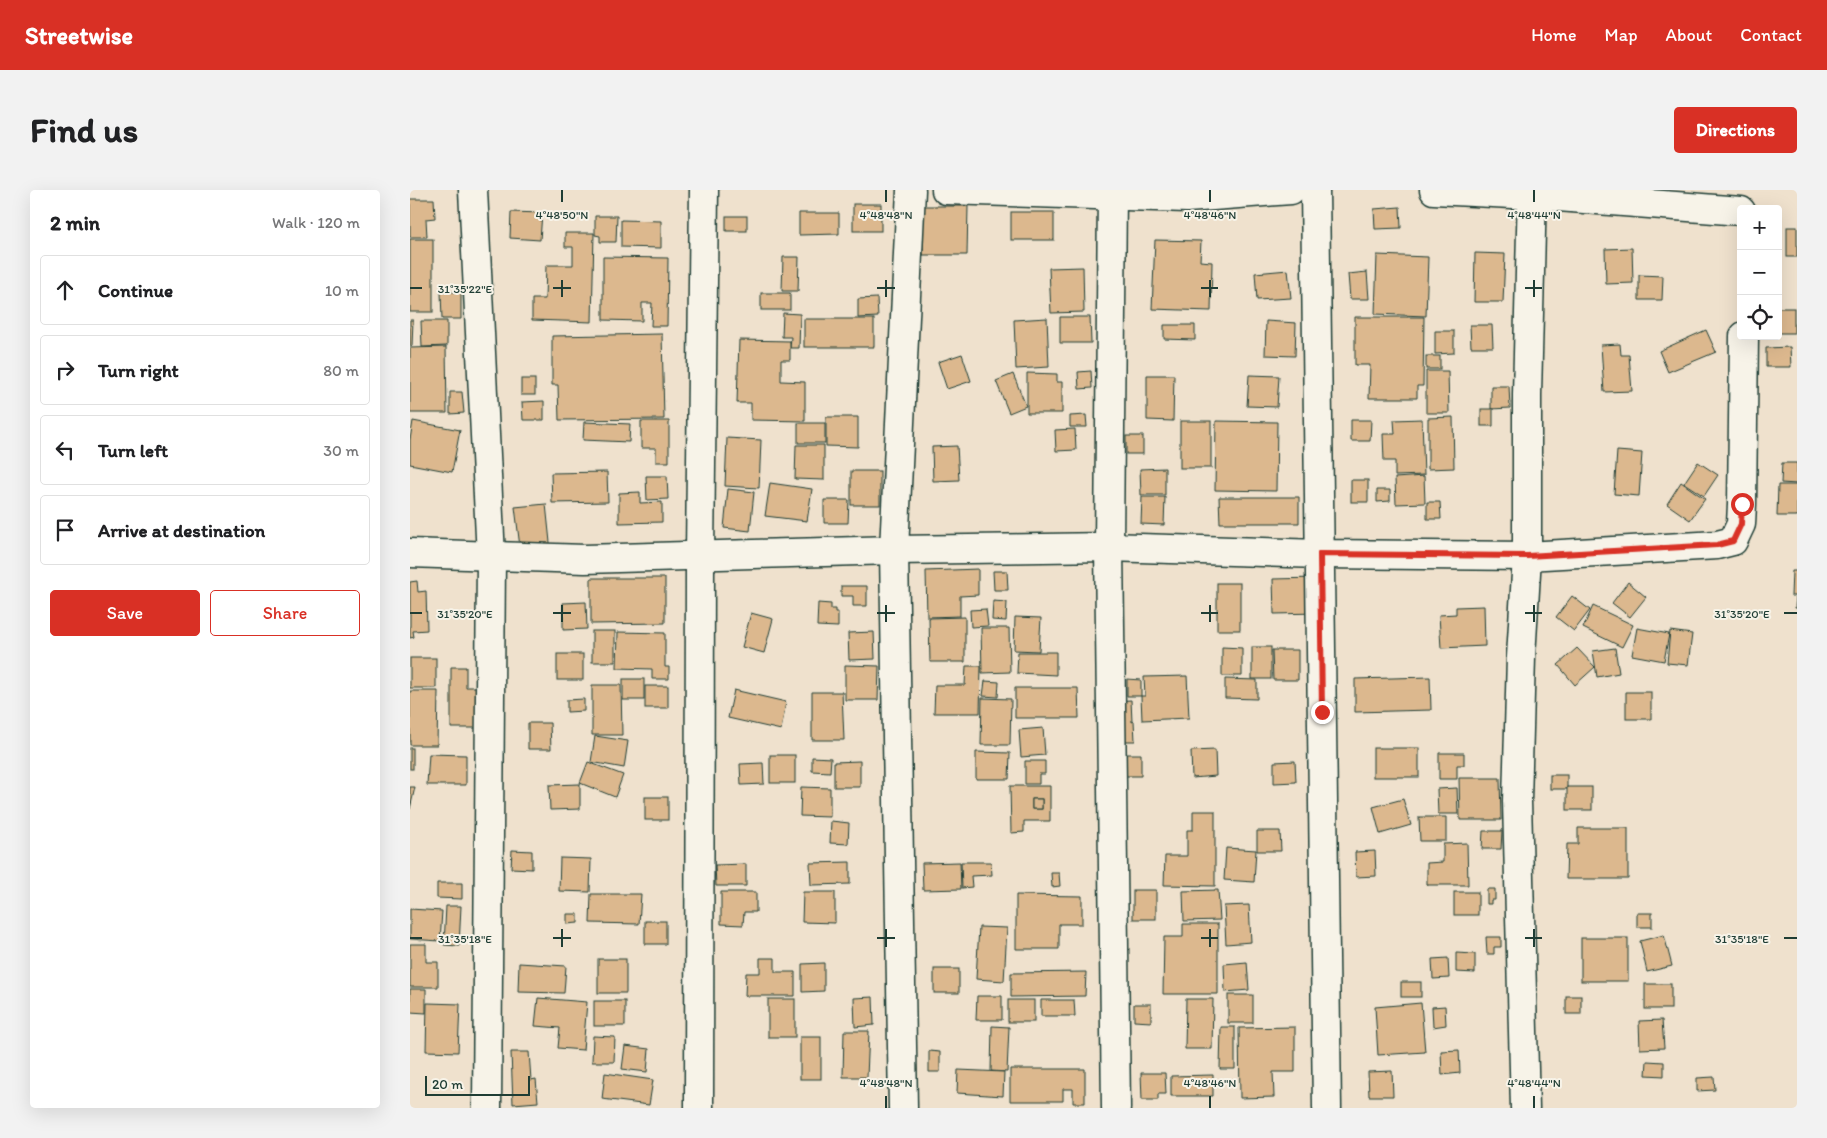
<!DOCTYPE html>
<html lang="en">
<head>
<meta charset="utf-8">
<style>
  :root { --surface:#fff; --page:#f2f2f2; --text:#202124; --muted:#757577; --line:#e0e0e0; --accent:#d93025 }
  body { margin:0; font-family:Itim,sans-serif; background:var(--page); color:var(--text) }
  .controls { position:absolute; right:15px; top:15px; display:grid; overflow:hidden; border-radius:5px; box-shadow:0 5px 20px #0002 }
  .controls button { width:45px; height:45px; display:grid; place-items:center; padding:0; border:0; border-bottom:1px solid var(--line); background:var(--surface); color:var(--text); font:25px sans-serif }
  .scale { position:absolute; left:15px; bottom:12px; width:105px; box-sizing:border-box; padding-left:5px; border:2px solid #1f3d34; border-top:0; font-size:14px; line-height:18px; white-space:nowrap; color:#1f3d34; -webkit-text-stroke:4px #f7f3e8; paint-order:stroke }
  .stop { position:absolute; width:15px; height:15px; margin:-11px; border:4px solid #d93025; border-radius:50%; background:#fff }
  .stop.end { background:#d93025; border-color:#fff; box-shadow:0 1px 5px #0008 }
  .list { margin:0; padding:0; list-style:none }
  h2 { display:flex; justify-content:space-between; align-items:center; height:65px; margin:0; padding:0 20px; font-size:21px }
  h2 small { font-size:16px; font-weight:400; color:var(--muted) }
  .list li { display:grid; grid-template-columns:32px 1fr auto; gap:15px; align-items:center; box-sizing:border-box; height:70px; margin:0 10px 10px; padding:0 10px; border:1px solid var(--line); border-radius:5px }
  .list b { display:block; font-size:19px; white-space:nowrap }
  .list em { font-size:16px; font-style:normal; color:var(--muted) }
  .actions { display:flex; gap:10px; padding:15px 20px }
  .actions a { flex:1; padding:11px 0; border:1px solid var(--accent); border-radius:5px; text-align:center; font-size:18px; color:var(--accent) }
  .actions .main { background:var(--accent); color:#fff }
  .icon { flex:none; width:28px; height:28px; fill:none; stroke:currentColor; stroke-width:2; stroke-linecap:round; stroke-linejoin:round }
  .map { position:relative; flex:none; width:1387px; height:918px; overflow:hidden; border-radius:5px }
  header { display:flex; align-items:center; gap:30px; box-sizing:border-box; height:70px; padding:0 25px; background:var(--accent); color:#fff }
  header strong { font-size:24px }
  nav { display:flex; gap:28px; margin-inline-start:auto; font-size:18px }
  .intro { display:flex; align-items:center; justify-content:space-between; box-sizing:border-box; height:120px; padding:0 30px }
  h1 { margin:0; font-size:35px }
  .button { padding:12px 22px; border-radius:5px; background:var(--accent); color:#fff; font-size:18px; font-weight:700 }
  main { display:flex; gap:30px; padding:0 30px }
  aside { flex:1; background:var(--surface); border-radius:5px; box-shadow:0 5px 20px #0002 }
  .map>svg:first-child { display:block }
</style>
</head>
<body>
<header>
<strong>Streetwise</strong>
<nav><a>Home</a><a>Map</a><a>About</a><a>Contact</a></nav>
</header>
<div class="intro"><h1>Find us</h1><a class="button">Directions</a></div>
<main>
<aside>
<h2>2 min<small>Walk · 120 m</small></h2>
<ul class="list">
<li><svg class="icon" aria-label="ahead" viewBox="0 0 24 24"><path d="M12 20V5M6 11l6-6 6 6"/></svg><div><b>Continue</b></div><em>10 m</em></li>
<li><svg class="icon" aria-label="right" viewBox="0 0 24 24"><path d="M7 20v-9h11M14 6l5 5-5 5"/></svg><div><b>Turn right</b></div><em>80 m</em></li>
<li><svg class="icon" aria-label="left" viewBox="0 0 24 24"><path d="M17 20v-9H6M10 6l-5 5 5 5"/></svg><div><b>Turn left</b></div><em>30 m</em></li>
<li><svg class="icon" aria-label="arrive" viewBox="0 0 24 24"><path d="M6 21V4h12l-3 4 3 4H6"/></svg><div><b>Arrive at destination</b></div></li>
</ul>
<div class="actions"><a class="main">Save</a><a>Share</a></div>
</aside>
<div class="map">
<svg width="1387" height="918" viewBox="0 0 1387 918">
  <rect width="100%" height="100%" fill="#efe1cd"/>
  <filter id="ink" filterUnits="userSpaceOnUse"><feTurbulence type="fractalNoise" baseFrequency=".02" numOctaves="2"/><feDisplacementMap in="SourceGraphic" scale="10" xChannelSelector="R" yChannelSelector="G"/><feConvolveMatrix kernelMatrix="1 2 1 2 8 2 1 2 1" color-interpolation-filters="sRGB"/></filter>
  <g filter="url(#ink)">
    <!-- building -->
    <g fill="#dcb88e" stroke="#1f3d34" fill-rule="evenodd">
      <path d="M0 9H24L25 28 16 29 17 47H0Z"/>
      <rect x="443" y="14" width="28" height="27"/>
      <path d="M513 16H558L557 65H513Z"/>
      <path d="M990 17 991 38 965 39 964 19Z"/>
      <path d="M101 22 132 23 130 50 100 48Z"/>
      <rect x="601" y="22" width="43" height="28"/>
      <path d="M389 23H429V44L389 45Z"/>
      <path d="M185 26H207L206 52H190V46L185 45Z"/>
      <rect x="316" y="26" width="21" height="15"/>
      <path d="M211 30 251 31V58L211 57Z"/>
      <rect x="1377" y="37" width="10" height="30"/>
      <path d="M155 43H184L182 132 122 130V109H135L136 75H163V57H155Z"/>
      <rect x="0" y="49" width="23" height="73"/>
      <path d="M745 50 791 51 790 71 802 72 801 121 742 119Z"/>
      <path d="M1222 58 1223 93 1196 94 1195 59Z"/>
      <path d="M1065 63 1095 64 1093 112H1064Z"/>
      <path d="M967 65 1018 67 1016 126 965 124Z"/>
      <path d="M193 67 258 68 257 136H241L242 113H232V131L193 130Z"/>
      <path d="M373 67H389L388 101H372Z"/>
      <path d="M673 77 674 122 641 123 639 78Z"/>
      <path d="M878 80 881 108 847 110 845 83Z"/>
      <path d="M957 82 959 109H940L938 84Z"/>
      <path d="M1229 85 1253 86 1252 110H1229Z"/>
      <path d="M31 102H51V129H32Z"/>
      <rect x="351" y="103" width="29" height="17"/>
      <path d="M467 108 468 127 448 128V109Z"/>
      <rect x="1368" y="118" width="16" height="25"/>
      <path d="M373 123 390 124 389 158H380L381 147H372Z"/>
      <path d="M650 127H680L681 153H650Z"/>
      <path d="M945 127H1014L1013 196H1007V208H959L960 175H945Z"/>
      <path d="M637 128 639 177 606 179 604 130Z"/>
      <rect x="394" y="129" width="70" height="28"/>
      <path d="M0 130H3L2 156H0Z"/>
      <path d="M11 131H37V156L12 157Z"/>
      <path d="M856 131 886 133 885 166 855 165Z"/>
      <path d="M754 135H785V150L754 149Z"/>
      <path d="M1060 135H1082L1083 157H1061Z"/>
      <path d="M1296 140 1306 162 1258 182 1249 161Z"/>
      <path d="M1025 141H1044V163L1025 164Z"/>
      <path d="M252 144 254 229 149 230 148 195H142V146Z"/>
      <path d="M329 150 380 151V170H371V191L395 192V231L341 230V213H327Z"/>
      <path d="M1210 154 1211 165H1219L1222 201 1194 202 1191 155Z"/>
      <path d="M36 157 37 223H0V158Z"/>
      <path d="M1380 157 1381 177H1356V158Z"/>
      <path d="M552 164 561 191 537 199 528 172Z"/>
      <rect x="1016" y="166" width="14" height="13"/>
      <path d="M681 181 682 198 669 199 668 182Z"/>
      <path d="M1016 181H1038L1039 223H1016Z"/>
      <path d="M617 183 647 184V192H652V223H617Z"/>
      <path d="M603 184 616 216 599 223 586 191Z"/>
      <path d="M737 185H764L763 231 737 230Z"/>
      <path d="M839 185 869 186 867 217 837 216Z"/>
      <rect x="111" y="189" width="14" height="16"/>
      <path d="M1081 196H1099L1100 218 1081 219Z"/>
      <path d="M40 202H52L54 223 40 224Z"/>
      <path d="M134 211V230H113L112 212Z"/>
      <rect x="1071" y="219" width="12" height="17"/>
      <path d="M676 225 677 237H660V226Z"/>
      <path d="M416 227H448V257L416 256Z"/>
      <path d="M1043 227 1044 278 1018 279V228Z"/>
      <path d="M1012 229 1014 285 985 286V271H974L973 244H985L984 230Z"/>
      <path d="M941 230H961L960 251H941Z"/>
      <path d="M3 231 50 240 42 282 0 274V250Z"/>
      <path d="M231 231H259V272H246V258H231Z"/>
      <rect x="770" y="231" width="31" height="47"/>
      <path d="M806 231 867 232 866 301 805 300Z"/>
      <path d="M174 232 220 234 219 252 173 250Z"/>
      <rect x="388" y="233" width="27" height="20"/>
      <path d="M665 239 666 260 646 261 645 240Z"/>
      <rect x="716" y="246" width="17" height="18"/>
      <path d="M317 248 351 250 349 298 315 296Z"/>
      <path d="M386 255H414V290L385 289Z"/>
      <path d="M547 256 549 290 523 291 522 257Z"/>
      <path d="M1207 261 1232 263 1229 306 1204 304Z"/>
      <path d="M1288 272 1308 285 1294 306 1274 293Z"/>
      <path d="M1372 273H1387V294L1371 293Z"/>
      <path d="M755 278V305H731L730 279Z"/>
      <rect x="441" y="281" width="29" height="34"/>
      <path d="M197 282 198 312 142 313 141 283Z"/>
      <path d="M236 286H257L258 309 237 310Z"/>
      <path d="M1014 286 1015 313 986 314 985 288Z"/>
      <rect x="941" y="290" width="17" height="22"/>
      <path d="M1271 292 1295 309 1280 330 1257 314Z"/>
      <path d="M360 293 402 299 397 331 355 326Z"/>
      <path d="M1368 295H1387V326H1367Z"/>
      <path d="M318 299 344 302 340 341 314 338Z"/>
      <path d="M967 300H980V311L967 312Z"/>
      <path d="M230 302V313L252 312V332L209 333V303Z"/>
      <path d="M732 307H755L754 335 731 334Z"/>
      <path d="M809 307H889V333H810Z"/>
      <path d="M414 310H439L438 333H414Z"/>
      <path d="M1017 312H1030L1031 329H1017Z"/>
      <path d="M136 314 141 362 111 365 105 317Z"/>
      <path d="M568 379V405L550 406V426L517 427 516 381Z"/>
      <path d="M583 381H597L598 400H584Z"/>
      <path d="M1382 381H1387V418H1385L1386 406H1381Z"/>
      <path d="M181 388H255V433L181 434Z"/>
      <path d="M906 388 907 423 864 424 863 389Z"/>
      <path d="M7 391 8 402 16 401 17 440 3 441 4 447 0 448V392Z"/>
      <path d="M1218 392 1236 407 1220 427 1202 413Z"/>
      <rect x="807" y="393" width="23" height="47"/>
      <path d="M431 396H457V416H443V406H431Z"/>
      <path d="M1162 406 1180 420 1164 441 1146 427Z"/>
      <path d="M583 411 597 412 596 431 582 430Z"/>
      <path d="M176 412 177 439 153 440V413Z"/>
      <path d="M408 413 421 414V419H425V422H428V437L407 436Z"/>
      <path d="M1074 416 1075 456 1031 458 1029 425 1046 424V417Z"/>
      <path d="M1183 416 1223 435 1212 457 1173 438Z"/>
      <path d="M576 419 578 436 561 437 560 420Z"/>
      <path d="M341 423 363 429 354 463 332 457Z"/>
      <path d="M555 427V472H520L519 428Z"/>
      <path d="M605 427 631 428 629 461 604 460Z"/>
      <path d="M571 438H599L600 482 572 483Z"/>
      <path d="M1227 438 1259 444 1254 471 1222 465Z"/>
      <rect x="182" y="441" width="23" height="31"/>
      <path d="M1260 441 1282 444 1278 475 1257 473Z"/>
      <path d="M208 442 255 443V477H259V489H242V479L207 478Z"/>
      <path d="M464 442 465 469 439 470 438 443Z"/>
      <path d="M812 457 832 458V486H812Z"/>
      <rect x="842" y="457" width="19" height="32"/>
      <path d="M1167 458 1185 477 1165 495 1148 475Z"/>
      <path d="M1205 458 1209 483 1187 487 1183 461Z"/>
      <path d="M862 460H888V490H863Z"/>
      <path d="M608 462H646V485L607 483Z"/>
      <rect x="147" y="464" width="26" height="26"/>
      <rect x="0" y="468" width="26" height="30"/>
      <path d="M435 475 469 476 468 510H435Z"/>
      <path d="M556 476H571L570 523H524L525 495H555Z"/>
      <path d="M41 477H56V497H68V538H41Z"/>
      <path d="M777 486 779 528 732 530 731 506H735L734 487Z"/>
      <path d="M1020 487 1021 520 945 522V489Z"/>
      <rect x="213" y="489" width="21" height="21"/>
      <path d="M717 489 731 490V506H717Z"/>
      <path d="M815 489 847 490V509L815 508Z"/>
      <path d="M575 491 589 492 588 507 573 506Z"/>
      <path d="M182 495H211L212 545H182Z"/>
      <rect x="235" y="496" width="23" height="22"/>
      <path d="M605 498H668L669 528H605Z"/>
      <path d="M324 500 376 512 371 540 318 528Z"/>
      <path d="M0 501H28L27 555H0Z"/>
      <path d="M402 502H432L434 550H402Z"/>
      <rect x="1216" y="502" width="25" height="27"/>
      <path d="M572 508 601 509 600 555H571Z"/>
      <path d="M174 509V521L157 522V510Z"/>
      <path d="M721 510 722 532 724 531 725 551H705L703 511Z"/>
      <path d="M118 533H140L141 559H118Z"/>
      <path d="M633 538 635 565 611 567 609 540Z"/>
      <path d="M185 546 218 551 214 578 181 572Z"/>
      <rect x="0" y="558" width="3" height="21"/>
      <rect x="963" y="558" width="46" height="29"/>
      <path d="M805 560 806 586 782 588 781 561Z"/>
      <path d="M566 562 600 563 599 589H566Z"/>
      <path d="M1029 563H1054V575H1047V589H1029Z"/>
      <path d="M19 564 56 565V595H17Z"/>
      <path d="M713 564H731V586H714Z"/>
      <rect x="360" y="565" width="25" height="28"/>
      <path d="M402 567 421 568 420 582 402 581Z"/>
      <path d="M450 571V597H424V572Z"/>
      <path d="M615 571H635V584H629V594H615Z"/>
      <path d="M885 571 886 592 864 593V572Z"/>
      <path d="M178 572 213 585 205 607 170 593Z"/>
      <path d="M353 573 354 594 331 595 330 574Z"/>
      <rect x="1140" y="585" width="17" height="14"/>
      <path d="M1049 588H1090L1091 630H1050Z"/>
      <path d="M170 594V619L140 620 139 595Z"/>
      <path d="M600 596H640V631H614V642L601 643ZM622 609H632V619H622Z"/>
      <path d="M0 597H5L0 619Z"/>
      <path d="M391 597 420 598V627L390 626Z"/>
      <rect x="1157" y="597" width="25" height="23"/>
      <path d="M1047 598 1048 624H1028L1027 599Z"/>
      <rect x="235" y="607" width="23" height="23"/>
      <rect x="622" y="609" width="10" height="10"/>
      <path d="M993 609 1001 635 970 644 963 617Z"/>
      <path d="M783 621H805V696L754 695 755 666H777V640H783Z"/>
      <path d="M1009 627H1036V651H1010Z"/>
      <path d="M421 631 439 633 438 654 420 653Z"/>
      <path d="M1168 638H1218V689H1156L1157 654H1168Z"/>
      <path d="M847 641H870L871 661H847Z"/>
      <path d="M1073 641H1092L1091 659H1072Z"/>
      <path d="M1057 653 1058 695H1017V673L1033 672V654Z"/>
      <path d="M816 658 846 660 844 692 814 690Z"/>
      <path d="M102 660 122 661V679L101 678Z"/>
      <path d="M965 661 966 686 946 687 945 662Z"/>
      <path d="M150 668 181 669 180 702 149 701Z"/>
      <path d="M440 672V694L401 695 400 673Z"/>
      <path d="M550 672 551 699 513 700 512 673Z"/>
      <path d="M551 672H581L582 685 561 686 562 697 552 698Z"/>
      <path d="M336 674V696H306L305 675Z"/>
      <path d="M641 683H649L650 696 642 697Z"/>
      <path d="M27 693H52V709L27 708Z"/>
      <path d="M1077 699H1085V710H1081V714H1077Z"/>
      <rect x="723" y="700" width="23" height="29"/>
      <path d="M808 700 810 730 774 731 773 701Z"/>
      <path d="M311 702H346V722H334L333 735 311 734Z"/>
      <path d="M393 702H425V733L392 732Z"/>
      <rect x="1044" y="702" width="24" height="23"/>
      <path d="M181 704H231L229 734 180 733Z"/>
      <path d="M606 705 672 706V734H649V759H606Z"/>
      <path d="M839 715 841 752 816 754 814 716Z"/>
      <path d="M36 716H51L49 756 34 755Z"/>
      <path d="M0 719 32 721 30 751 0 749Z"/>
      <rect x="1227" y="723" width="15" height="14"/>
      <path d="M157 724H168V733L157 734Z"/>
      <rect x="235" y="731" width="21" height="23"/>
      <path d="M773 734H808V804H753L754 747H773Z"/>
      <path d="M569 737 597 738 594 791 566 789Z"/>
      <path d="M1254 745 1262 776 1237 782 1230 751Z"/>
      <path d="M1076 747H1091V757H1084V764H1077Z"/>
      <rect x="1171" y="748" width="47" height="43"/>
      <path d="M0 754H16V772H28V797H0Z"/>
      <path d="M1046 763 1065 764V783L1046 782Z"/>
      <path d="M350 768H365V782H385V806H335L336 783H350Z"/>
      <path d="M1038 768 1039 788 1023 789 1022 769Z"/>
      <rect x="188" y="769" width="28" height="34"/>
      <path d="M837 772 839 800 815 802 814 774Z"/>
      <path d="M109 773 156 776 154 803 108 802Z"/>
      <path d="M414 773V801L392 802V774Z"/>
      <rect x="524" y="779" width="25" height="24"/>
      <path d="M676 782 675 806 601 807V783Z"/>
      <rect x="991" y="792" width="20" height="15"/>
      <rect x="1235" y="794" width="26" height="25"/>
      <path d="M0 799H16V823L0 822Z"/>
      <rect x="818" y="805" width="25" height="28"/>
      <path d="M567 806H592V830H566Z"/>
      <rect x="1156" y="806" width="15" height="18"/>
      <path d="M463 807 464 835 445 837 444 808Z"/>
      <path d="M128 808 177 812 173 860 148 858 150 838 125 836Z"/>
      <rect x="358" y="809" width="27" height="38"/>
      <path d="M776 809H803L802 859H775Z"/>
      <rect x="598" y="810" width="26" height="22"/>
      <path d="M631 810H664L665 826H631Z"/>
      <rect x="184" y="811" width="31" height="25"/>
      <path d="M17 813 50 814 48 862 16 861Z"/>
      <path d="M1011 813 1015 862 968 865 965 817Z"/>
      <path d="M724 814H741V832L724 831Z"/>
      <path d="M1035 816 1036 835 1023 837 1022 817Z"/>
      <path d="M1252 830 1254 858 1230 859 1229 831Z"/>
      <path d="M582 836 599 837 597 882 581 881Z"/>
      <path d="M811 837H825V879H810Z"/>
      <path d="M885 837V882H863L864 907 830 908 829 838Z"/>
      <path d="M434 841H459L457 887H433Z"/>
      <path d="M183 846 205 847 204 872H182Z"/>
      <rect x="390" y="847" width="21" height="42"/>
      <path d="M215 856 239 859 237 882 212 879Z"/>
      <path d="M1049 860 1050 883 1032 885 1031 861Z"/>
      <path d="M519 861 530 862V882H519Z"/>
      <path d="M101 862H119L121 890 126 889 128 912 103 914Z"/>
      <path d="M1237 871 1254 872V886L1236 885Z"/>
      <path d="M600 879H675V913H663V899H653V911H600Z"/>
      <path d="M548 880 594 882 593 906 547 903Z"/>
      <path d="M982 881 983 906H959L958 882Z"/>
      <path d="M195 883 243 890 239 915 192 909Z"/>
      <path d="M731 883H755L756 904H748V910H732Z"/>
      <path d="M803 885V906H761V886Z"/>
      <path d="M1304 887 1305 900 1287 901V888Z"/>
    </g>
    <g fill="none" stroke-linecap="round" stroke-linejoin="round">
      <defs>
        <g id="minor">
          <path d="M63 0 81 367 77 918"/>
          <path d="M536 0 777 8 881 0"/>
          <path d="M702 0 699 357 706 918"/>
          <path d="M905 0 917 918"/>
          <path d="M1024 0 1122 5 1331 21"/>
          <path d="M0 363 175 369 484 360 699 357 910 364 1117 366 1307 355 1323 351 1331 334 1332 314 1334 146"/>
          <path d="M289 918 290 365 294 0"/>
          <path d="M493 918 484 360 501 0"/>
          <path d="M1115 918 1107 611 1111 467 1117 366V205L1122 0"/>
        </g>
      </defs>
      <!-- minor casing -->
      <use href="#minor" stroke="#1f3d34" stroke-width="31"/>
      <!-- minor -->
      <use href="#minor" stroke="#f7f3e8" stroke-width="28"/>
    </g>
  </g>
  <g fill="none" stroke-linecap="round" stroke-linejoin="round" filter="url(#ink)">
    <!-- route -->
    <path stroke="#d93025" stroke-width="6" d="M912 522 910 364 1117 366 1307 355 1323 351 1331 334 1332 314"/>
  </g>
  <!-- ticks -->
  <path fill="none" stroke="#1f3d34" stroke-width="2" d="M152 0V12M476 0V12M800 0V12M1124 0V12M152 90V107M476 90V107M800 90V107M1124 90V107M0 98H12M143 98H161M467 98H485M791 98H808M1115 98H1132M152 415V432M476 415V432M800 415V432M1124 415V432M0 423H12M143 423H161M467 423H485M791 423H808M1115 423H1132M1374 423H1387M152 739V757M476 739V757M800 739V757M1124 739V757M0 748H12M143 748H161M467 748H485M791 748H808M1115 748H1132M1374 748H1387M476 906V918M800 906V918M1124 906V918"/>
  <g font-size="12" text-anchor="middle" fill="#1f3d34" stroke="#f7f3e8" stroke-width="4" stroke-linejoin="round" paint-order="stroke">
    <text x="152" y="29">4°48'50"N</text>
    <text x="476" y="29">4°48'48"N</text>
    <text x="800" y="29">4°48'46"N</text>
    <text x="1124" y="29">4°48'44"N</text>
    <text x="55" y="103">31°35'22"E</text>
    <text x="1332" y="428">31°35'20"E</text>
    <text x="55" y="428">31°35'20"E</text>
    <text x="1332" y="753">31°35'18"E</text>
    <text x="55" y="753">31°35'18"E</text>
    <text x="476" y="897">4°48'48"N</text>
    <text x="800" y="897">4°48'46"N</text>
    <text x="1124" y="897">4°48'44"N</text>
  </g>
</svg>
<div class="controls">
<button>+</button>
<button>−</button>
<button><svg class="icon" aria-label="locate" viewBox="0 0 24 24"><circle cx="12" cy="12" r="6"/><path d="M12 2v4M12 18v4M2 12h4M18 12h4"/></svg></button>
</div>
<div class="scale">20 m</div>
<div class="stop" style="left:1332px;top:314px"></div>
<div class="stop end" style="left:912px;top:522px"></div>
</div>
</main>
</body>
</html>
